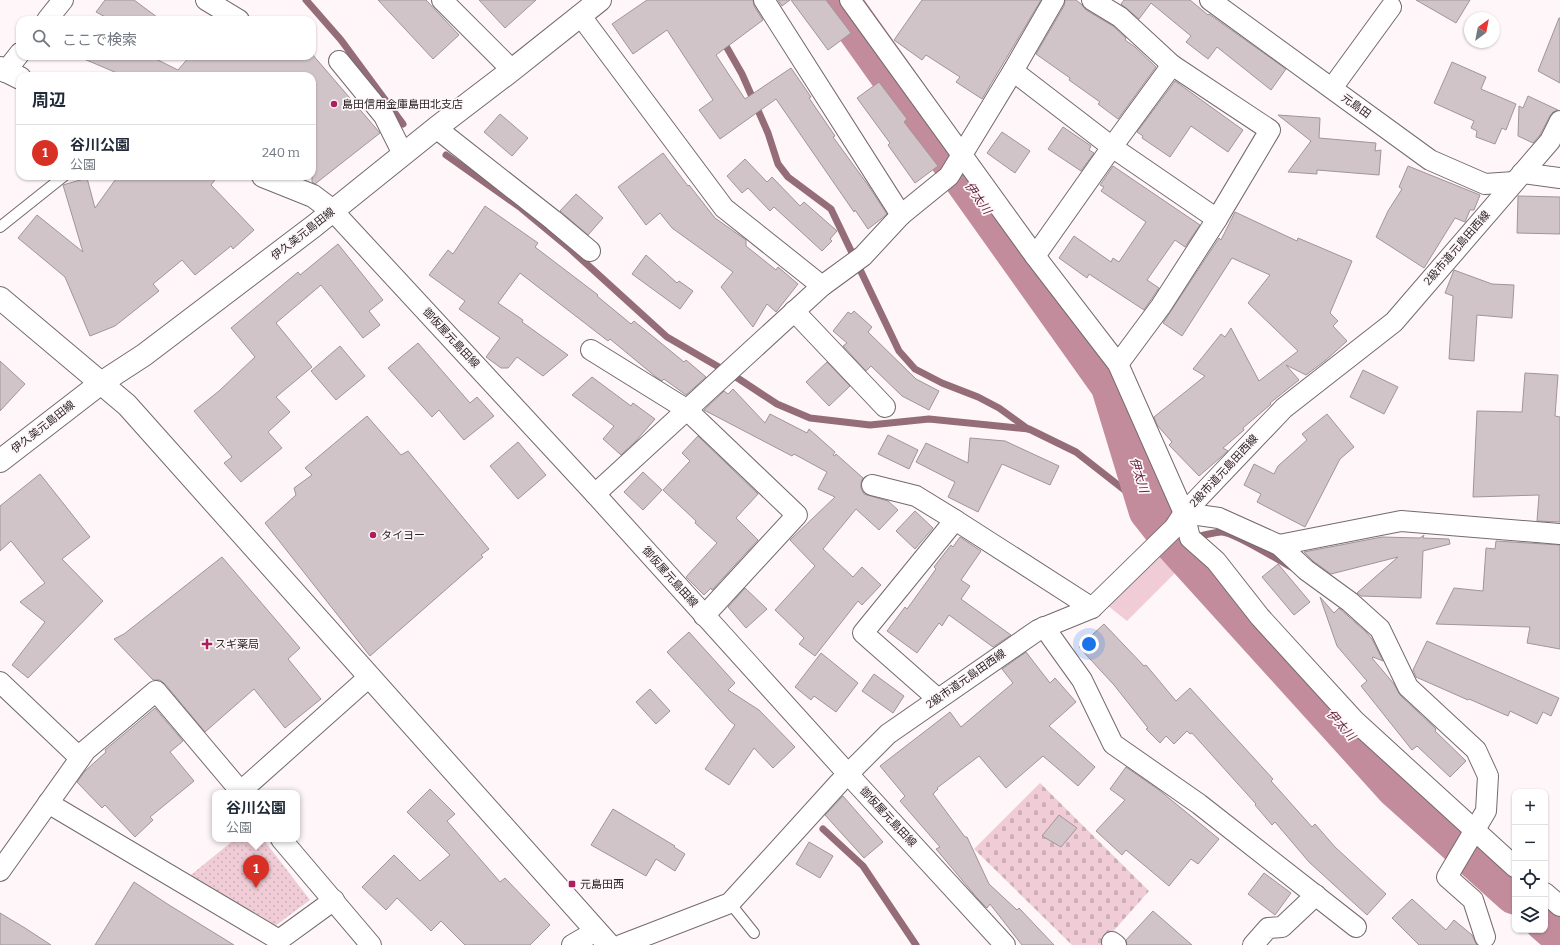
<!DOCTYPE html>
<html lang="ja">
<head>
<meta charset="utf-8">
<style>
  :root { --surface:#fff; --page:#f2f2f3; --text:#1f2937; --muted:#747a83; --line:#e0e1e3; --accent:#d93025 }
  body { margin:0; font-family:Bitter,"Noto Sans JP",serif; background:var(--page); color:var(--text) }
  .controls { position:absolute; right:12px; bottom:12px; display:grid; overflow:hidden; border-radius:8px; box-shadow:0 1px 3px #0004 }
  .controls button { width:36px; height:36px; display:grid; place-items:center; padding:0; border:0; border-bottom:1px solid var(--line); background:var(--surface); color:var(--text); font:20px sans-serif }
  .compass { position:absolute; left:1464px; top:12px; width:36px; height:36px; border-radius:50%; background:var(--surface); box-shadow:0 1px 3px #0004; rotate:32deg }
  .you { position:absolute; left:1089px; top:644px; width:14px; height:14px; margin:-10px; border:3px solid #fff; border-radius:50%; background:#1a73e8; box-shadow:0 0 0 6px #1a73e833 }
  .badge { display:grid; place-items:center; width:26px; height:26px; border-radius:50%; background:var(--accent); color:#fff; font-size:13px; font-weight:700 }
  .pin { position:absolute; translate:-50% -33px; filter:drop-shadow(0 1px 2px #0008) }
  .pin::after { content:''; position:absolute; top:21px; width:14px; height:12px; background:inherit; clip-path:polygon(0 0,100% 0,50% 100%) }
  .popup { position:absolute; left:212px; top:790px; width:88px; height:52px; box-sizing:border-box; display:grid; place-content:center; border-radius:8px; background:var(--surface); filter:drop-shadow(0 1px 3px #0005); font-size:13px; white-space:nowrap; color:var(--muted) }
  .popup b { font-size:15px; color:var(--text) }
  .popup::after { content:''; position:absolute; left:50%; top:100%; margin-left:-8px; border:8px solid transparent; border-top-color:var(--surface) }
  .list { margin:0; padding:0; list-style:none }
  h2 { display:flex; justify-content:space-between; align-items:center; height:52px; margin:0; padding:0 16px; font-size:17px }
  h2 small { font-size:13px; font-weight:400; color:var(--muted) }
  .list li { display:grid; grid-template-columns:26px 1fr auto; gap:12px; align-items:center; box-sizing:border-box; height:56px; padding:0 16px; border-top:1px solid var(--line) }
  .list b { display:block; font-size:15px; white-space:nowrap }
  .list p { margin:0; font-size:13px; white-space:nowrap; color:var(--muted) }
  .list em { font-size:13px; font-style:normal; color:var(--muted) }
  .icon { flex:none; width:22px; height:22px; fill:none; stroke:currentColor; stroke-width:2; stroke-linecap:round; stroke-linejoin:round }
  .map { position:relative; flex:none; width:1560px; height:945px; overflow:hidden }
  .search { position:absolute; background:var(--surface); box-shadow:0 1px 3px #0004; left:16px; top:16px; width:300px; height:44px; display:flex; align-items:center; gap:10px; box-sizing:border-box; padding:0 14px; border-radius:12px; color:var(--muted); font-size:15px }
  .panel { position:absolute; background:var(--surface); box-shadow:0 1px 3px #0004; left:16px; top:72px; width:300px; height:108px; border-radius:12px }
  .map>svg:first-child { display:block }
</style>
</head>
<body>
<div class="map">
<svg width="1560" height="945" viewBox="0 0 1560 945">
  <defs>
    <pattern id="cemetery-stones" width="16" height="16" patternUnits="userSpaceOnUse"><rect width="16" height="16" fill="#efccd6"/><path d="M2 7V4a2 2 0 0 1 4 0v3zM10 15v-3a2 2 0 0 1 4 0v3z" fill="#cdafb8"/></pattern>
    <pattern id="park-dots" width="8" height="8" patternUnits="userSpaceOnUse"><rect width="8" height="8" fill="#efccd6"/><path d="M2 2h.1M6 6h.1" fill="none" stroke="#cdafb8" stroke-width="1.8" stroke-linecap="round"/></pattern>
  </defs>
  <rect width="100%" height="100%" fill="#fef6f8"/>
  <!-- green -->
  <path fill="#efccd6" d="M1158 548 1176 572 1127 621 1102 601Z"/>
  <!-- cemetery -->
  <path fill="url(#cemetery-stones)" d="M1040 783 1149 891 1101 945H1072L974 849Z"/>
  <!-- park -->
  <path fill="url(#park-dots)" d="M235 839H263L310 900 275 926 191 875Z"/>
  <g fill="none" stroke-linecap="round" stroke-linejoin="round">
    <!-- stream -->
    <g stroke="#956d79" stroke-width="7">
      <path d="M306 0 341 40 403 124"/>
      <path d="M722 39 742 74 768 133 778 164 788 177 831 209 899 351 915 369 942 383 978 397 999 408 1028 429"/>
      <path d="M446 155 521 208 568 247 667 337 736 377 777 404 810 418 870 425 929 419 1029 429 1076 452 1150 510"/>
      <path d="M1176 543C1187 539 1210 533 1221 532 1232 531 1280 561 1291 567"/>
      <path d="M823 829 863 866 916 945"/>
    </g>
    <!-- river -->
    <g stroke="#c38c9d" stroke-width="43">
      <path d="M838 0 1112 385 1150 510 1176 543 1397 787 1515 893"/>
      <path d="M1545 920 1560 933"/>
    </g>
  </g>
  <!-- building -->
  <g fill="#d1c4c8" stroke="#a19598">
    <path d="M105 0H134L161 20H111L96 12Z"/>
    <path d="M378 0H426L459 35 433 59Z"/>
    <path d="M479 0H536L505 28Z"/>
    <path d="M647 0H753L754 6 763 20 716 55 745 99 791 68 811 97 809 98 835 136 833 137 868 185 887 214 881 219 868 229 855 210 854 212 776 99 720 139 699 110 713 100 667 30 633 54 612 24Z"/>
    <path d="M778 0H790L782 6Z"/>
    <path d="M791 0H826L851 33 828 50Z"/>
    <path d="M922 0H1041L982 99 956 82 960 77 926 55 922 60 894 40Z"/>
    <path d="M1065 0H1076L1081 4 1086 10 1113 26 1126 38 1125 40 1135 47 1156 67 1118 119 1098 104 1100 102 1069 80 1070 78 1036 54 1064 6Z"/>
    <path d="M1124 0H1190L1208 15 1209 14 1286 69 1271 90 1217 47 1208 59 1186 42 1191 36 1151 3 1139 19 1121 4Z"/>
    <path d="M1416 0H1470L1456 23Z"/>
    <path d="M1559 18H1560V83L1538 71Z"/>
    <path d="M312 54 380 133 315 184 312 182V76H124L77 56H150L178 70 190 56H312Z"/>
    <path d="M1452 62 1486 77 1481 89 1516 104 1506 130 1502 128 1495 144 1476 137 1477 131 1471 128 1474 121 1434 103Z"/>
    <path d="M1175 81 1243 130 1228 152 1191 126 1170 157 1142 138 1143 136 1137 132Z"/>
    <path d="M879 82 907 119 904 122 938 166 915 183 888 145 890 143 857 98Z"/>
    <path d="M1528 96 1558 110 1553 112 1550 116 1540 135 1533 143 1518 136 1519 106 1523 108Z"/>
    <path d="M500 114 528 138 512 156 484 132Z"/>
    <path d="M1278 115 1320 118 1319 138 1376 143 1375 151 1381 150 1379 175 1317 170V174L1288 172 1311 141Z"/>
    <path d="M1063 127 1091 146 1089 150 1094 153 1081 171 1048 149Z"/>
    <path d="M1002 132 1030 151 1015 173 987 153Z"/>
    <path d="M663 153 688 186 689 185 715 218 746 240V246L776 270 778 267 798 284 776 312 767 304 753 327 721 287 733 272 672 228 660 213 646 225 618 187Z"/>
    <path d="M745 159 767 182 772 177 800 206 804 202 837 231 830 239 832 241 822 251 774 207 770 211 748 188 742 193 727 176Z"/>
    <path d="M1113 166 1200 225 1185 247 1175 240 1147 280 1159 288 1144 310 1089 274 1087 278 1059 258 1074 236 1111 262 1113 258 1119 262 1146 222 1101 191 1104 187 1100 185Z"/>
    <path d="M1408 166 1480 195 1474 210H1470L1465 222 1455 218 1424 268 1376 237 1388 211 1402 189 1399 187Z"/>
    <path d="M118 176H218L211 185 254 230 233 249 231 246 195 275 182 260 153 284 159 291 115 326 90 336 65 277 18 238 37 215 83 252 63 185 87 178 95 208Z"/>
    <path d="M576 194 603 218 588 235 560 211Z"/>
    <path d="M1518 196 1560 197V234L1517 233Z"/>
    <path d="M485 206 538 243 535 247 598 295 597 296 631 324 634 321 684 362 686 360 706 377 686 395 664 379 662 381 656 377 610 339 608 341 520 273 498 303 523 320 522 322 568 355 543 376 517 357 508 368H501L486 357 500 338 459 309 465 301 429 275 448 250 453 254Z"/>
    <path d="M1235 212 1297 241 1298 238 1352 261 1330 313 1338 321 1333 326 1347 341 1326 360 1306 375 1286 365 1299 380 1270 403 1271 404 1243 428 1244 430 1223 448 1228 451 1199 476 1169 445 1172 442 1157 425 1154 417 1205 376 1193 369 1221 334 1225 337 1231 328 1259 381 1298 351 1248 303 1270 275 1232 258 1182 336 1163 323 1219 238 1221 240Z"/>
    <path d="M338 244 383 300 369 311 380 325 363 338 321 285 276 323 312 367 276 397 290 412 268 432 282 448 241 482 224 463 232 457 194 411 219 391 255 357 231 328 298 272 300 275Z"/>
    <path d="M646 255 677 283 679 281 693 291 680 309 632 274Z"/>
    <path d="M1454 270 1492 284 1514 285 1512 318 1477 315 1474 361 1449 359 1453 296 1445 293Z"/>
    <path d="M854 311 872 327 868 332 916 379 939 391 929 410 902 396 871 366 866 371 843 346 847 343 833 331 848 312 851 314Z"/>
    <path d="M418 343 470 403 477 397 494 416 464 440 439 410 432 417 388 368Z"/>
    <path d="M340 346 365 376 336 400 311 371Z"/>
    <path d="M0 361 25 384 0 411Z"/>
    <path d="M827 362 850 386 829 406 806 382Z"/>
    <path d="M1363 370 1398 387 1384 414 1350 397Z"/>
    <path d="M1525 373 1558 375 1555 416 1560 417V522L1537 521 1539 495 1473 497 1477 411 1522 412Z"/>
    <path d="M592 377 631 406 633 403 655 419 635 442 621 455 603 439 614 426 572 395Z"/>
    <path d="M733 389 765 423 770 414 807 433 809 429 835 452 833 455 835 456 836 454 863 478 861 483V488L864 494 888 501 898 510 879 530 856 509 823 549 853 577 862 567 881 585 862 605 858 601 815 656 799 644 804 638 775 610 815 566 790 540 835 497 818 489 827 472 794 454 792 456 704 410 724 391 728 394Z"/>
    <path d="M1327 414 1354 447 1340 459 1305 527 1257 502 1261 494 1244 485 1254 464 1274 474 1278 466 1307 440 1302 434Z"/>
    <path d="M367 416 401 455 408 451 489 549 481 555 483 557 370 656 265 523 296 495 294 488 312 475 305 468Z"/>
    <path d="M888 435 918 450 909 469 878 454Z"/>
    <path d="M698 436 758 494 736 518 758 540 712 590 711 588 704 595 686 577 717 543 695 523 696 521 663 490 690 461 682 453Z"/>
    <path d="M970 438 1005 441 1059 466 1050 485 1002 464 978 512 948 497 955 482 916 462 926 443 968 463Z"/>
    <path d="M518 442 546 475 518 499 490 466Z"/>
    <path d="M643 472 662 490 643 510 624 492Z"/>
    <path d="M40 474 90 537 62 559 103 601 28 678 12 665 45 622 20 602 45 583 11 541 0 551V506Z"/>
    <path d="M915 511 933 528 915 549 896 531Z"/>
    <path d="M1424 535 1423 538 1449 539 1450 544 1423 551 1421 598 1361 596 1357 593 1398 557 1331 574 1313 561 1304 552 1382 537 1420 538Z"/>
    <path d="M960 537 981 551 961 580 970 586 961 599 1011 635 993 647 949 615 942 626 939 623 917 653 887 631 905 607 907 609 936 569 934 567 951 545 953 547Z"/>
    <path d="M1496 541 1560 545V649L1527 643 1530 627 1436 624 1454 588 1483 591 1486 548 1495 549Z"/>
    <path d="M222 557 300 648 288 659 321 699 285 728 254 689 205 732 165 684 160 680H153L114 639 124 634Z"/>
    <path d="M1278 564 1310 602 1294 615 1262 577Z"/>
    <path d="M745 588 767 609 746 628 728 607Z"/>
    <path d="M1320 597 1334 613 1339 608 1366 632 1372 639 1383 661 1373 657 1372 658 1394 684 1400 695 1433 726 1436 729 1435 731 1466 761 1450 777 1417 746 1412 750 1361 686 1367 681 1337 646Z"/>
    <path d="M1104 624 1144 666 1146 665 1176 701 1190 688 1273 779 1271 781 1312 827 1315 824 1335 847 1386 894 1367 915 1309 862 1275 822 1272 825 1255 805 1256 804 1192 733 1190 734 1187 731 1174 744 1166 736 1160 743 1146 729 1148 728 1114 685 1079 647Z"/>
    <path d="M689 632 735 683 728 690 759 710 795 747 773 768 754 748 729 785 705 769 735 725 730 721 667 652Z"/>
    <path d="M1427 641 1559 698 1551 716 1543 712 1537 724 1510 711 1508 716 1469 699 1468 700 1416 677 1413 670Z"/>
    <path d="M1026 652 1050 683 1055 678 1076 702 1049 726 1095 767 1078 786 1043 756 1006 788 979 756 937 788 938 789 933 794 965 837H967L989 884 1017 910 1019 908 1054 945H1022L990 904 987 908 978 899 936 849 940 847 900 801 905 796 880 766 950 712 961 727 1013 683 1002 669Z"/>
    <path d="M821 653 858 683 836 712 814 696 811 700 795 687Z"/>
    <path d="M874 674 904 696 893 713 862 691Z"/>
    <path d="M650 689 670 711 656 724 636 702Z"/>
    <path d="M155 708 183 741 170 752 194 781 150 817 153 820 135 837 105 805 102 808 77 782 85 771 106 752 105 750Z"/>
    <path d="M1126 767 1159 790 1219 839 1198 864 1191 859 1169 886 1126 850 1122 855 1096 831 1125 800 1110 789Z"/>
    <path d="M430 789 455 814 447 821 500 882 505 878 550 925 530 945H465L441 921 431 931 397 898 386 910 362 887 394 855 420 881 450 855 407 812Z"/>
    <path d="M843 796 883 842 864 858 825 815Z"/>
    <path d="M613 809 675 846 674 847 685 854 675 871 656 859 646 876 591 845Z"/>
    <path d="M1059 815 1077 828 1061 847 1042 836Z"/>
    <path d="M809 842 833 856 820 878 796 864Z"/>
    <path d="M1264 873 1291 893 1275 915 1248 894Z"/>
    <path d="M134 882 169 905 234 945H95Z"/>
    <path d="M1412 899 1446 930 1454 920 1472 935 1477 945H1419L1392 918Z"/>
    <path d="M1153 911 1192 945H1127L1126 940Z"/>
    <path d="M0 913 25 928 51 945H0Z"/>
  </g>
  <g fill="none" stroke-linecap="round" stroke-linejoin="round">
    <defs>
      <g id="lane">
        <path d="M0 227 64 176"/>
        <path d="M730 903 754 933"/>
      </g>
      <g id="street">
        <path d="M206 0 239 20"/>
        <path d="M442 0 512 70"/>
        <path d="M764 0 901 215"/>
        <path d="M850 0 1035 256 1118 364 1184 513 1190 538 1216 561 1260 617 1355 721 1515 867"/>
        <path d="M1092 0 1120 17 1172 65 1270 130 1217 219 1161 306 1118 364"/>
        <path d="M1210 0 1430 160 1485 184 1514 182"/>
        <path d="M580 15 724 208 822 286"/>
        <path d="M47 20 63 0"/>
        <path d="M339 61 384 116 403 154"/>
        <path d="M1013 71 1112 147 1217 219"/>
        <path d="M5 72 20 53"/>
        <path d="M1332 88 1391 7"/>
        <path d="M436 128 553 220 590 251"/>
        <path d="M1522 173 1560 178"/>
        <path d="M333 211 595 494 848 774 1005 945"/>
        <path d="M1035 256 1112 147 1172 65"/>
        <path d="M794 311 885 407"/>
        <path d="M591 350 686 409 797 515 704 616"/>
        <path d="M872 485 916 496 955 520 1092 608"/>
        <path d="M595 494 822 286 863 256 901 215 949 176 1013 71 1054 0"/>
        <path d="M1184 513 1219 518 1279 545 1306 570 1350 602 1380 629 1408 687 1476 750 1488 776 1486 811 1447 877 1473 900 1485 937"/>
        <path d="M1279 545 1401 521 1560 534"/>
        <path d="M1044 627 1082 680 1113 744 1199 804 1356 927"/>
        <path d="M0 682 80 758"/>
        <path d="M938 699 863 633 955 520"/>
        <path d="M241 791 369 677"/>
        <path d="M48 803 279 940 334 900"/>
        <path d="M281 839 371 945"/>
        <path d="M0 871 86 750 156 691 242 793"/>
        <path d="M1545 893 1560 906"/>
        <path d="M1112 942 1116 945"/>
        <path d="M572 945 596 931"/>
        <path d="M621 945 730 903 839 783 888 734 1038 630 1092 608 1174 528 1184 513 1284 408 1394 322 1550 141 1560 121"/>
        <path d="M1253 945 1268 928 1282 927 1316 895"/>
      </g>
      <g id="secondary">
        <path d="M0 68 20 78"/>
        <path d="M263 176 313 196 333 211"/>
        <path d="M0 298 127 405 609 945"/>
        <path d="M0 461 101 383 144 355 314 226 436 128 512 70 600 0"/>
      </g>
    </defs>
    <!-- lane casing -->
    <use href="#lane" stroke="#756a6d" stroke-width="12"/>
    <!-- street casing -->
    <use href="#street" stroke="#756a6d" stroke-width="22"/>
    <!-- secondary casing -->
    <use href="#secondary" stroke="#756a6d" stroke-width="24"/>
    <!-- lane -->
    <use href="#lane" stroke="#fff" stroke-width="10"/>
    <!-- street -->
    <use href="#street" stroke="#fff" stroke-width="20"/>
    <!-- secondary -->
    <use href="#secondary" stroke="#fff" stroke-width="22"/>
  </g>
  <!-- markers -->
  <g fill="#ab1f5f" stroke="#fef6f8" stroke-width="1.5">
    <circle cx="334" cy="104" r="4"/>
    <circle cx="373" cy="535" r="4"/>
    <path d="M205 638h4v4h4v4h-4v4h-4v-4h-4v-4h4z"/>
    <rect x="568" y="880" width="8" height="8" rx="2"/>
  </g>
  <g text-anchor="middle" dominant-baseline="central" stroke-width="3.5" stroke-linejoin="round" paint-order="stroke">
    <!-- poi labels -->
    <g font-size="11" fill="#292425" stroke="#fef6f8" text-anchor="start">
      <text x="342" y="104">島田信用金庫島田北支店</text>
      <text x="381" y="535">タイヨー</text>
      <text x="215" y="644">スギ薬局</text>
      <text x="580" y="884">元島田西</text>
    </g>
    <!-- street labels -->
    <g font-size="11" fill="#292425" stroke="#fef6f8">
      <text transform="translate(1356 106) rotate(36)">元島田</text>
      <text transform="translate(303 234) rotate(-38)">伊久美元島田線</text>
      <text transform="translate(1457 248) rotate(-49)">2級市道元島田西線</text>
      <text transform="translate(451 338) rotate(47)">御仮屋元島田線</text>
      <text transform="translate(43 427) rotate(-38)">伊久美元島田線</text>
      <text transform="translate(1224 471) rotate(-47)">2級市道元島田西線</text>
      <text transform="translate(670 577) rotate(48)">御仮屋元島田線</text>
      <text transform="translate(966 679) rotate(-35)">2級市道元島田西線</text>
      <text transform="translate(888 817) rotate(47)">御仮屋元島田線</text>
    </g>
    <!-- water labels -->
    <g font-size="12" font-style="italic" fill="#611f39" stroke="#fef6f8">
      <text transform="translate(978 198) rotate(55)">伊太川</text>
      <text transform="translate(1139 475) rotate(73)">伊太川</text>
      <text transform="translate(1341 725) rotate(48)">伊太川</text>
    </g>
  </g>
</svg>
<div class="controls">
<button>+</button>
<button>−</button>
<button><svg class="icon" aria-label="locate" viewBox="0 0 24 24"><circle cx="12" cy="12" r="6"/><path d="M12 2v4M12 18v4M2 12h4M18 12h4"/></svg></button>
<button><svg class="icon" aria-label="layers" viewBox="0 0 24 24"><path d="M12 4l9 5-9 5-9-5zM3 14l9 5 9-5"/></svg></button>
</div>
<svg class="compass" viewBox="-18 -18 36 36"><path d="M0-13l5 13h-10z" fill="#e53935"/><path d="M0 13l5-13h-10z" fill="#747a83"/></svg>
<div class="you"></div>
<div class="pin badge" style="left:256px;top:888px">1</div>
<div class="popup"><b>谷川公園</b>公園</div>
<div class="search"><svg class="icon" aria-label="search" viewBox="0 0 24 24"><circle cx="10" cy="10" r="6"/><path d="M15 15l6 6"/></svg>ここで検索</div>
<section class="panel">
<h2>周辺<small></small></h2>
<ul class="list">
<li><span class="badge">1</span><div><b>谷川公園</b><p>公園</p></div><em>240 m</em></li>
</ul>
</section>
</div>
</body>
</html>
